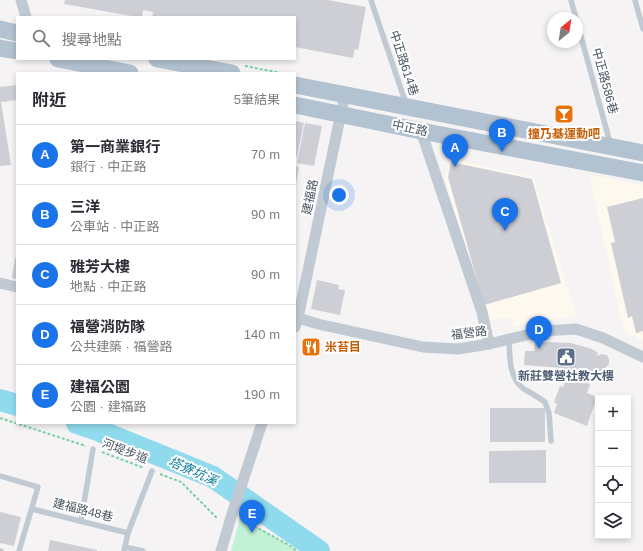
<!DOCTYPE html>
<html lang="zh-TW">
<head>
<meta charset="utf-8">
<style>
  :root { --surface:#fff; --page:#f7f7f7; --text:#2b2b33; --muted:#7c7c81; --line:#e1e1e2; --accent:#1a73e8 }
  body { margin:0; font-family:Arial,"Noto Sans TC",sans-serif; background:var(--page); color:var(--text) }
  .controls { position:absolute; right:12px; bottom:12px; display:grid; overflow:hidden; border-radius:0px; box-shadow:0 2px 6px #0003 }
  .controls button { width:36px; height:36px; display:grid; place-items:center; padding:0; border:0; border-bottom:1px solid var(--line); background:var(--surface); color:var(--text); font:20px sans-serif }
  .compass { position:absolute; left:547px; top:12px; width:36px; height:36px; border-radius:50%; background:var(--surface); box-shadow:0 2px 6px #0003; rotate:30deg }
  .you { position:absolute; left:339px; top:195px; width:14px; height:14px; margin:-10px; border:3px solid #fff; border-radius:50%; background:#1a73e8; box-shadow:0 0 0 6px #1a73e833 }
  .badge { display:grid; place-items:center; width:26px; height:26px; border-radius:50%; background:var(--accent); color:#fff; font-size:13px; font-weight:700 }
  .pin { position:absolute; translate:-50% -33px; filter:drop-shadow(0 1px 2px #0008) }
  .pin::after { content:''; position:absolute; top:21px; width:14px; height:12px; background:inherit; clip-path:polygon(0 0,100% 0,50% 100%) }
  .list { margin:0; padding:0; list-style:none }
  h2 { display:flex; justify-content:space-between; align-items:center; height:52px; margin:0; padding:0 16px; font-size:17px }
  h2 small { font-size:13px; font-weight:400; color:var(--muted) }
  .list li { display:grid; grid-template-columns:26px 1fr auto; gap:12px; align-items:center; box-sizing:border-box; height:60px; padding:0 16px; border-top:1px solid var(--line) }
  .list b { display:block; font-size:15px; white-space:nowrap }
  .list p { margin:0; font-size:13px; white-space:nowrap; color:var(--muted) }
  .list em { font-size:13px; font-style:normal; color:var(--muted) }
  .icon { flex:none; width:22px; height:22px; fill:none; stroke:currentColor; stroke-width:2; stroke-linecap:round; stroke-linejoin:round }
  .map { position:relative; flex:none; width:643px; height:551px; overflow:hidden }
  .search { position:absolute; background:var(--surface); box-shadow:0 2px 6px #0003; left:16px; top:16px; width:280px; height:44px; display:flex; align-items:center; gap:10px; box-sizing:border-box; padding:0 14px; border-radius:0px; color:var(--muted); font-size:15px }
  .panel { position:absolute; background:var(--surface); box-shadow:0 2px 6px #0003; left:16px; top:72px; width:280px; height:352px; border-radius:0px }
  .map>svg:first-child { display:block }
</style>
</head>
<body>
<div class="map">
<svg width="643" height="551" viewBox="0 0 643 551">
  <rect width="100%" height="100%" fill="#f5f3f3"/>
  <!-- commercial -->
  <g fill="#fdf9ef">
    <path d="M450 159 533 177 576 315 513 327 510 318 490 320 445 180Z"/>
    <path d="M589 175 643 185V341L624 332Z"/>
  </g>
  <!-- green -->
  <path fill="#c3f1d5" d="M240 518 287 544 297 551H231Z"/>
  <g fill="none" stroke-linecap="round" stroke-linejoin="round">
    <!-- river -->
    <g stroke="#90daee" stroke-width="22">
      <path d="M0 400 17 405"/>
      <path d="M77 423 95 429 213 477 319 551"/>
    </g>
  </g>
  <!-- building -->
  <g fill="#cdcfd5">
    <path d="M65 0H328L366 7 358 50 355 49 353 58 295 47V17H152L153 12 143 10 142 17H137L64 4Z"/>
    <path d="M17 85V100L1 102 11 165 0 166V87Z"/>
    <path d="M295 121 304 123 297 157H295Z"/>
    <path d="M305 123 322 126 314 166 297 163Z"/>
    <path d="M451 162 532 179 561 283 484 305 448 177Z"/>
    <path d="M295 166 299 167 296 185H295Z"/>
    <path d="M643 198V331L636 333 632 316 628 318 611 243 615 242 607 207Z"/>
    <path d="M15 258H17V279L12 278Z"/>
    <path d="M317 280 339 285 338 289 345 290 340 315 311 309Z"/>
    <path d="M549 342 571 343 592 349 598 353 597 356 602 354 607 355 609 359V364L604 369V372H562V368L524 365 525 351H534L535 343Z"/>
    <path d="M567 376 590 384 587 393 597 397 587 426 554 413 557 404 554 402 560 386 563 387Z"/>
    <rect x="490" y="408" width="55" height="34"/>
    <path d="M546 450V483H489V451Z"/>
    <path d="M0 512 21 517 14 546 0 543Z"/>
    <path d="M50 540 97 550V551H48Z"/>
  </g>
  <g fill="none" stroke-linecap="round" stroke-linejoin="round">
    <!-- path -->
    <g stroke="#7ad0a6" stroke-width="2" stroke-dasharray="3 2" stroke-linecap="butt">
      <path d="M245 66 281 73"/>
      <path d="M0 418 86 446"/>
      <path d="M102 452 144 468"/>
      <path d="M160 474 181 482 218 519"/>
      <path d="M241 519 287 544 297 551"/>
    </g>
    <!-- service -->
    <g stroke="#c1cad2" stroke-width="5.5">
      <path d="M371 0 406 104"/>
      <path d="M571 0 576 18"/>
      <path d="M635 0 643 29"/>
      <path d="M577 22 609 139V144"/>
      <path d="M509 339C510 355 508 378 524 389 531 393 538 397 545 402L549 413 551 441"/>
      <path d="M0 476 38 487 19 551"/>
      <path d="M32 509 128 533"/>
      <path d="M81 521 93 449"/>
      <path d="M125 547 143 551"/>
      <path d="M0 551H1"/>
      <path d="M124 551 128 533 152 471"/>
    </g>
    <!-- minor -->
    <g stroke="#c1cad2" stroke-width="11">
      <path d="M21 0 26 17"/>
      <path d="M421 131 482 312 489 344"/>
      <path d="M0 283 17 287"/>
      <path d="M295 317 318 324 423 347 458 349 489 344 543 331 576 329 603 338 643 357"/>
      <path d="M295 327 298 318 345 94"/>
      <path d="M221 551 232 514 262 423"/>
    </g>
    <!-- primary -->
    <g stroke="#b3c2d1" stroke-width="17">
      <path d="M0 29 17 33"/>
      <path d="M0 48 17 51"/>
      <path d="M58 59 130 73"/>
      <path d="M157 59 232 73"/>
      <path d="M295 85 643 153"/>
      <path d="M295 105 421 131 643 173"/>
    </g>
  </g>
  <!-- icons -->
  <defs>
    <symbol id="bar-square" viewBox="-11 -11 22 22"><rect x="-9" y="-9" width="18" height="18" rx="4" fill="#e8710a" stroke="#fff"/><path d="M-6-5H6L.8 .8V4.5H3.5V6h-7V4.5H-.8V.8Z" fill="#fff"/></symbol>
    <symbol id="restaurant-square" viewBox="-11 -11 22 22"><rect x="-9" y="-9" width="18" height="18" rx="4" fill="#e8710a" stroke="#fff"/><path d="M-5-6h1v4h1v-4h1v4h1v-4h1v5L-1.5 .5V6h-2V.5L-5-1ZM5-6V6H3V1.5H1.5Q1.5-4 5-6Z" fill="#fff"/></symbol>
    <symbol id="civic-square" viewBox="-11 -11 22 22"><rect x="-9" y="-9" width="18" height="18" rx="4" fill="#5c6f8a" stroke="#fff"/><path d="M-.6-6.5H3V-4.5H.6V-3L4-1V1h2V6H-6V1h2V-1L-.6-3ZM-1.2 2.5V6h2.4V2.5Z" fill="#fff"/></symbol>
  </defs>
  <g fill-rule="evenodd">
    <use href="#bar-square" x="553" y="103" width="22" height="22"/>
    <use href="#restaurant-square" x="300" y="336" width="22" height="22"/>
    <use href="#civic-square" x="555" y="346" width="22" height="22"/>
  </g>
  <g text-anchor="middle" dominant-baseline="central" stroke-width="4" stroke-linejoin="round" paint-order="stroke">
    <!-- street labels -->
    <g font-size="12" fill="#4a5661" stroke="#fff">
      <text transform="translate(404 63) rotate(72)">中正路614巷</text>
      <text transform="translate(605 81) rotate(75)">中正路586巷</text>
      <text transform="translate(410 128) rotate(12)">中正路</text>
      <text transform="translate(310 197) rotate(-78)">建福路</text>
      <text transform="translate(469 333) rotate(-7)">福營路</text>
      <text transform="translate(125 451) rotate(21)">河堤步道</text>
      <text transform="translate(83 510) rotate(14)">建福路48巷</text>
    </g>
    <!-- food labels -->
    <g font-size="12" font-weight="bold" fill="#c56008" stroke="#fff">
      <text x="564" y="134">撞乃基運動吧</text>
      <text x="325" y="347" text-anchor="start">米苔目</text>
    </g>
    <!-- service labels -->
    <g font-size="12" font-weight="bold" fill="#4e5e75" stroke="#fff">
      <text x="566" y="376">新莊雙營社教大樓</text>
    </g>
    <!-- water labels -->
    <g font-size="13" font-style="italic" fill="#0c7c9b" stroke="#fff">
      <text transform="translate(193 471) rotate(24)">塔寮坑溪</text>
    </g>
  </g>
</svg>
<div class="controls">
<button>+</button>
<button>−</button>
<button><svg class="icon" aria-label="locate" viewBox="0 0 24 24"><circle cx="12" cy="12" r="6"/><path d="M12 2v4M12 18v4M2 12h4M18 12h4"/></svg></button>
<button><svg class="icon" aria-label="layers" viewBox="0 0 24 24"><path d="M12 4l9 5-9 5-9-5zM3 14l9 5 9-5"/></svg></button>
</div>
<svg class="compass" viewBox="-18 -18 36 36"><path d="M0-13l5 13h-10z" fill="#e53935"/><path d="M0 13l5-13h-10z" fill="#7c7c81"/></svg>
<div class="you"></div>
<div class="pin badge" style="left:455px;top:167px">A</div>
<div class="pin badge" style="left:502px;top:152px">B</div>
<div class="pin badge" style="left:505px;top:231px">C</div>
<div class="pin badge" style="left:539px;top:349px">D</div>
<div class="pin badge" style="left:252px;top:533px">E</div>
<div class="search"><svg class="icon" aria-label="search" viewBox="0 0 24 24"><circle cx="10" cy="10" r="6"/><path d="M15 15l6 6"/></svg>搜尋地點</div>
<section class="panel">
<h2>附近<small>5筆結果</small></h2>
<ul class="list">
<li><span class="badge">A</span><div><b>第一商業銀行</b><p>銀行 · 中正路</p></div><em>70 m</em></li>
<li><span class="badge">B</span><div><b>三洋</b><p>公車站 · 中正路</p></div><em>90 m</em></li>
<li><span class="badge">C</span><div><b>雅芳大樓</b><p>地點 · 中正路</p></div><em>90 m</em></li>
<li><span class="badge">D</span><div><b>福營消防隊</b><p>公共建築 · 福營路</p></div><em>140 m</em></li>
<li><span class="badge">E</span><div><b>建福公園</b><p>公園 · 建福路</p></div><em>190 m</em></li>
</ul>
</section>
</div>
</body>
</html>
